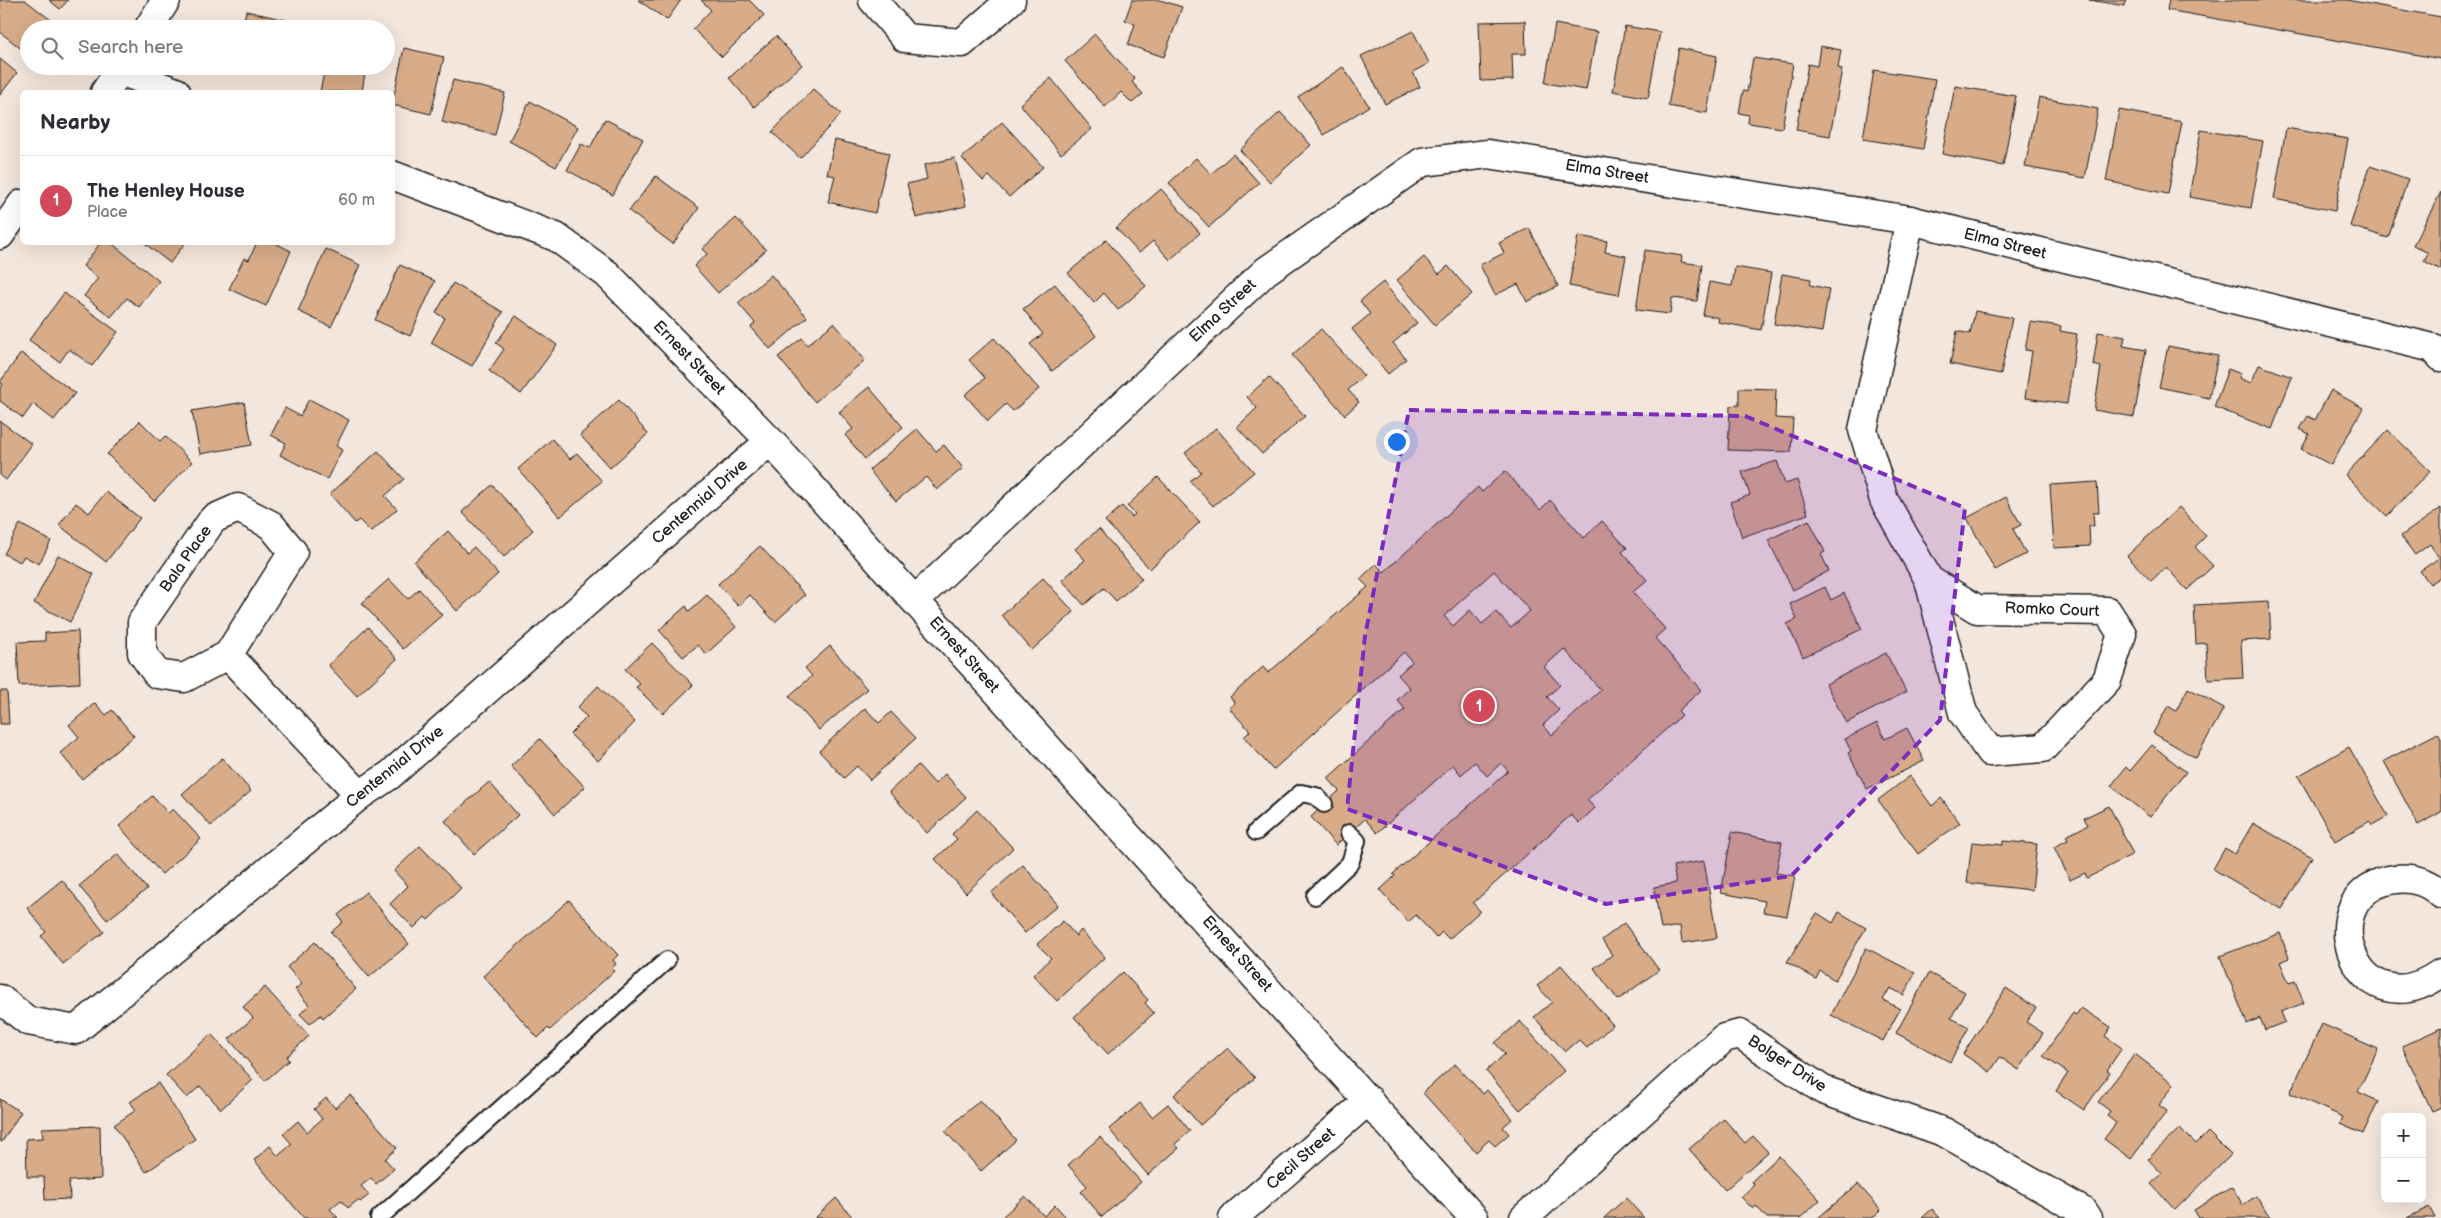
<!DOCTYPE html>
<html lang="en">
<head>
<meta charset="utf-8">
<style>
  :root { --surface:#fff; --page:#f7f7f7; --text:#2b2b33; --muted:#7c7c81; --line:#e1e1e2; --accent:#d1495b }
  body { margin:0; font-family:"Balsamiq Sans",sans-serif; background:var(--page); color:var(--text) }
  .controls { position:absolute; right:15px; bottom:15px; display:grid; overflow:hidden; border-radius:8px; box-shadow:0 5px 20px #0002 }
  .controls button { width:45px; height:45px; display:grid; place-items:center; padding:0; border:0; border-bottom:1px solid var(--line); background:var(--surface); color:var(--text); font:25px sans-serif }
  .you { position:absolute; left:1396px; top:441px; width:18px; height:18px; margin:-12px; border:4px solid #fff; border-radius:50%; background:#1a73e8; box-shadow:0 0 0 8px #1a73e833 }
  .badge { display:grid; place-items:center; width:32px; height:32px; border-radius:50%; background:var(--accent); color:#fff; font-size:16px; font-weight:700 }
  .pin { position:absolute; translate:-50% -50%; border:2px solid #fff; box-shadow:0 1px 5px #0006 }
  .list { margin:0; padding:0; list-style:none }
  h2 { display:flex; justify-content:space-between; align-items:center; height:65px; margin:0; padding:0 20px; font-size:21px }
  h2 small { font-size:16px; font-weight:400; color:var(--muted) }
  .list li { display:grid; grid-template-columns:32px 1fr auto; gap:15px; align-items:center; box-sizing:border-box; height:90px; padding:0 20px; border-top:1px solid var(--line) }
  .list b { display:block; font-size:19px; white-space:nowrap }
  .list p { margin:0; font-size:16px; white-space:nowrap; color:var(--muted) }
  .list em { font-size:16px; font-style:normal; color:var(--muted) }
  .icon { flex:none; width:28px; height:28px; fill:none; stroke:currentColor; stroke-width:2; stroke-linecap:round; stroke-linejoin:round }
  .map { position:relative; flex:none; width:2441px; height:1218px; overflow:hidden }
  .search { position:absolute; background:var(--surface); box-shadow:0 5px 20px #0002; left:20px; top:20px; width:375px; height:55px; display:flex; align-items:center; gap:12px; box-sizing:border-box; padding:0 18px; border-radius:28px; color:var(--muted); font-size:19px }
  .panel { position:absolute; background:var(--surface); box-shadow:0 5px 20px #0002; left:20px; top:90px; width:375px; height:155px; border-radius:8px }
  .map>svg:first-child { display:block }
</style>
</head>
<body>
<div class="map">
<svg width="2441" height="1218" viewBox="0 0 2441 1218">
  <rect width="100%" height="100%" fill="#f3e6dc"/>
  <filter id="ink" filterUnits="userSpaceOnUse"><feTurbulence type="fractalNoise" baseFrequency=".02" numOctaves="2"/><feDisplacementMap in="SourceGraphic" scale="10" xChannelSelector="R" yChannelSelector="G"/><feConvolveMatrix kernelMatrix="1 2 1 2 8 2 1 2 1" color-interpolation-filters="sRGB"/></filter>
  <g filter="url(#ink)">
    <!-- building -->
    <g fill="#d8ac89" stroke="#1c1c1c" fill-rule="evenodd">
      <path d="M0 0H25L56 24 53 29H29V55L0 32Z"/>
      <path d="M49 0H68L60 9Z"/>
      <path d="M638 0H681L667 20Z"/>
      <path d="M701 0H749L764 15 722 57 693 29 711 10Z"/>
      <path d="M1132 0H1160L1182 7 1164 57 1128 45 1135 24 1125 20Z"/>
      <path d="M2089 0H2126L2125 6Z"/>
      <path d="M2169 0H2347L2441 17V59L2167 10Z"/>
      <path d="M246 11 299 23 298 29H242Z"/>
      <path d="M1525 21 1526 54H1512L1513 80 1481 81 1479 22Z"/>
      <path d="M1555 24 1597 32 1586 90 1545 83Z"/>
      <path d="M1625 26 1660 32 1648 98 1613 91Z"/>
      <path d="M1413 31 1429 63 1413 72 1420 87 1385 104 1361 56Z"/>
      <path d="M1095 34 1135 79 1132 82 1143 94 1132 103 1121 92 1105 107 1065 61Z"/>
      <path d="M776 36 802 65 754 107 729 78Z"/>
      <path d="M1820 46 1841 50 1838 68 1842 69 1830 136 1796 130 1808 64 1817 66Z"/>
      <path d="M404 48 444 57 431 114 392 105Z"/>
      <path d="M1679 48 1717 56 1707 113 1668 106Z"/>
      <path d="M1753 58 1793 64 1782 128 1748 123 1749 115 1739 113 1743 91 1747 92Z"/>
      <path d="M0 59 17 73 0 95Z"/>
      <path d="M316 66H366L362 92H320L325 68Z"/>
      <path d="M1343 67 1369 106 1324 135 1298 97Z"/>
      <path d="M1874 70 1935 79 1923 149 1863 139Z"/>
      <path d="M1051 78 1092 129 1061 154 1020 104Z"/>
      <path d="M453 80 505 93 495 135 442 122Z"/>
      <path d="M1955 86 2016 96 2003 166 1942 154Z"/>
      <path d="M813 89 841 114 800 158 772 132Z"/>
      <path d="M2039 97 2098 109 2085 178 2025 167Z"/>
      <path d="M530 101 578 127 556 167 509 141Z"/>
      <path d="M2119 110 2182 122 2168 194 2106 181Z"/>
      <path d="M1280 112 1311 145 1270 182 1240 150Z"/>
      <path d="M605 119 643 139 613 195 567 170 581 144 590 148Z"/>
      <path d="M1002 122 1043 167 1009 197 989 176 983 181 962 158Z"/>
      <path d="M2286 128 2348 139 2335 211 2274 199Z"/>
      <path d="M2201 130 2263 141 2251 208 2189 197Z"/>
      <path d="M835 140 889 153 875 213 828 202 835 176 827 174Z"/>
      <path d="M1233 154 1259 183 1209 227 1169 183 1196 158 1211 174Z"/>
      <path d="M955 158 966 206 916 218 907 184 927 179 924 165Z"/>
      <path d="M2370 166 2408 179 2388 238 2350 226Z"/>
      <path d="M656 176 699 208 673 244 629 211Z"/>
      <path d="M1161 189 1200 233 1170 260 1153 241 1139 253 1116 228Z"/>
      <path d="M2441 192V270L2424 261 2428 253 2413 245Z"/>
      <path d="M736 218 766 250 718 293 694 266 707 254 702 249Z"/>
      <path d="M1529 228 1558 286 1527 302 1518 284 1495 295 1480 265 1504 253 1499 243Z"/>
      <path d="M1578 236 1607 241 1605 252 1626 256 1619 295 1569 286Z"/>
      <path d="M1106 240 1146 286 1118 310 1104 293 1094 303 1068 273Z"/>
      <path d="M101 242H110L159 281 139 307 127 298 111 317 84 296 98 278 83 266Z"/>
      <path d="M143 242H186L170 263Z"/>
      <path d="M257 242H273L291 251 266 306 229 289 244 258 249 260Z"/>
      <path d="M326 249 360 265 331 327 298 311Z"/>
      <path d="M1645 250 1682 256 1681 262 1702 265 1697 301 1672 298 1670 314 1636 310Z"/>
      <path d="M1424 257 1439 274 1448 266 1472 294 1435 325 1397 280Z"/>
      <path d="M400 265 435 281 410 336 375 320Z"/>
      <path d="M1735 267 1771 273 1761 330 1718 322 1719 318 1703 315 1709 282 1732 286Z"/>
      <path d="M1782 274 1811 279 1810 285 1829 289 1822 332 1774 324Z"/>
      <path d="M771 275 807 317 770 349 751 327 755 323 738 303Z"/>
      <path d="M1383 282 1417 323 1393 343 1406 359 1388 374 1352 329 1370 314 1360 301Z"/>
      <path d="M453 283 503 312 472 366 431 343 445 318 436 313Z"/>
      <path d="M1055 284 1096 336 1052 371 1030 344 1043 334 1023 309Z"/>
      <path d="M64 293 118 332 92 366 69 349 60 362 29 340Z"/>
      <path d="M1975 311 2012 318 2001 374 1950 364 1957 331 1970 334Z"/>
      <path d="M516 316 557 345 521 394 489 371 504 349 496 343Z"/>
      <path d="M2030 322 2061 326 2060 331 2077 334 2067 404 2025 398 2032 351 2025 350Z"/>
      <path d="M834 323 865 360 815 402 778 357 802 338 807 345Z"/>
      <path d="M1321 329 1364 376 1348 390 1359 402 1345 415 1292 355Z"/>
      <path d="M2098 332 2125 337 2123 346 2146 350 2134 417 2094 410 2101 367 2093 365Z"/>
      <path d="M994 338 1039 389 1013 411 1006 404 988 421 965 395 985 378 969 360Z"/>
      <path d="M2168 346 2218 356 2209 398 2159 387Z"/>
      <path d="M21 353 75 393 54 420 33 404 23 418 0 401V388L3 384 0 382Z"/>
      <path d="M2259 365 2292 377 2272 429 2214 407 2228 369 2241 374 2239 378 2251 383Z"/>
      <path d="M1269 377 1305 416 1262 454 1237 427 1257 408 1247 397Z"/>
      <path d="M869 387 903 427 865 459 845 435 853 429 839 412Z"/>
      <path d="M1739 388 1776 389 1775 418 1793 419 1791 452 1728 450 1730 406 1739 405Z"/>
      <path d="M2331 390 2363 408 2331 465 2301 449 2309 434 2300 429 2308 416 2315 420Z"/>
      <path d="M309 399 349 420 336 446 342 450 327 479 280 455 286 443 271 435 285 408 300 416Z"/>
      <path d="M619 400 648 434 610 468 580 435Z"/>
      <path d="M244 402 252 445 200 454 192 411Z"/>
      <path d="M0 421 32 444 6 480 0 475Z"/>
      <path d="M140 421 160 441 165 436 192 462 154 501 107 454Z"/>
      <path d="M1216 428 1254 472 1213 506 1190 481 1201 472 1185 453Z"/>
      <path d="M917 429 936 451 944 445 963 468 937 490 926 477 896 501 869 470Z"/>
      <path d="M2388 430 2430 471 2387 516 2345 475Z"/>
      <path d="M552 439 570 459 577 453 602 481 560 517 518 469Z"/>
      <path d="M378 451 404 479 385 496 397 509 371 532 359 520 355 523 330 494Z"/>
      <path d="M1777 461 1785 484 1797 480 1808 514 1742 537 1730 502 1750 495 1742 472Z"/>
      <path d="M1505 471 1540 510 1550 500 1584 538 1602 521 1627 548 1622 552 1647 580 1633 592 1665 629 1655 638 1701 690 1678 711 1682 715 1587 800 1595 808 1579 823 1571 815 1473 903 1480 911 1449 939 1442 932 1436 938 1416 915 1408 922 1380 890 1395 876 1393 874 1508 771 1501 763 1487 776 1475 762 1461 775 1453 765 1377 833 1365 819 1336 845 1311 817 1339 791 1328 778 1405 709 1397 700 1410 688 1398 675 1412 662 1404 652 1273 770 1244 737 1250 731 1229 708 1235 703 1230 697 1263 667 1268 673 1368 587 1360 579 1376 564 1384 572 1478 487 1482 492ZM1494 571 1530 611 1511 628 1496 612 1482 624 1470 610 1453 626 1444 616ZM1564 649 1601 690 1552 735 1543 725 1559 710 1547 697 1560 685 1544 667Z"/>
      <path d="M1158 477 1200 522 1150 569 1105 521 1122 506 1132 517 1135 514 1127 506Z"/>
      <path d="M2097 482 2099 513H2093L2094 526H2089L2090 546 2054 548 2050 485Z"/>
      <path d="M492 485 533 530 504 557 462 512Z"/>
      <path d="M106 492 140 518 106 562 59 525 76 503 89 513Z"/>
      <path d="M2006 497 2021 525 2013 529 2026 554 1995 570 1967 518Z"/>
      <path d="M2179 507 2206 536 2195 547 2213 566 2187 590 2166 567 2151 581 2127 556Z"/>
      <path d="M2441 508V577L2430 584 2420 571 2439 558 2430 544 2415 555 2401 536Z"/>
      <path d="M1809 520 1825 552 1821 554 1829 571 1793 590 1768 540Z"/>
      <path d="M20 524 51 541 39 564 24 556 20 562 4 554Z"/>
      <path d="M1099 529 1142 579 1116 601 1104 588 1084 605 1062 580 1085 560 1075 549Z"/>
      <path d="M448 531 467 553 474 547 498 574 457 611 414 562Z"/>
      <path d="M760 546 805 595 775 622 750 595 738 606 718 584Z"/>
      <path d="M58 555 94 574 70 622 34 603Z"/>
      <path d="M1043 578 1074 612 1032 650 1002 615Z"/>
      <path d="M389 579 408 599 419 589 442 615 403 649 362 603Z"/>
      <path d="M1825 587 1831 600 1844 593 1862 629 1803 657 1787 624 1797 619 1790 604Z"/>
      <path d="M707 595 736 627 706 654 698 645 683 657 659 630 686 606 689 611Z"/>
      <path d="M2269 601 2271 639 2241 641 2243 678 2208 680 2206 643 2196 644 2194 605Z"/>
      <path d="M368 627 397 659 357 696 328 665Z"/>
      <path d="M78 631 80 683 19 686 17 642 45 641V633Z"/>
      <path d="M652 643 693 685 663 714 636 687 640 684 625 669Z"/>
      <path d="M830 646 867 689 819 730 789 696 812 676 805 668Z"/>
      <path d="M1886 653 1906 692 1846 723 1826 684Z"/>
      <path d="M598 686 635 722 598 761 570 734 587 717 577 708Z"/>
      <path d="M2188 688 2224 708 2196 758 2153 733 2168 706 2176 711Z"/>
      <path d="M0 691H7L9 724H0Z"/>
      <path d="M95 703 106 715 112 710 134 736 82 779 60 753 79 737 69 725Z"/>
      <path d="M865 708 879 723 891 712 916 738 870 780 857 766 844 778 819 751Z"/>
      <path d="M1877 723 1885 739 1907 728 1924 761 1867 789 1848 753 1851 751 1845 739Z"/>
      <path d="M2438 733 2441 739V812L2418 825 2384 761Z"/>
      <path d="M540 739 585 787 555 814 511 766Z"/>
      <path d="M2152 745 2186 772 2150 817 2111 786 2126 767 2130 771Z"/>
      <path d="M2349 747 2388 816 2372 825 2370 821 2335 841 2298 776Z"/>
      <path d="M222 758 251 791 211 826 182 794Z"/>
      <path d="M918 765 935 784 945 774 966 797 927 833 889 792Z"/>
      <path d="M1910 776 1932 806 1941 798 1960 823 1918 854 1878 800Z"/>
      <path d="M489 782 518 815 474 854 445 821Z"/>
      <path d="M152 796 168 813 173 809 201 839 162 874 119 826Z"/>
      <path d="M2109 806 2133 854 2087 878 2085 873 2070 880 2054 847 2068 840 2066 836 2088 825 2084 818Z"/>
      <path d="M977 810 1013 848 966 893 935 859 957 839 952 834Z"/>
      <path d="M2253 823 2312 857 2282 909 2213 869 2225 848 2235 854Z"/>
      <path d="M1732 832 1782 842 1776 873 1795 876 1787 916 1763 912 1765 901 1721 893Z"/>
      <path d="M2003 841 2037 844 2032 890 1967 883 1972 842 2003 845Z"/>
      <path d="M420 846 461 888 428 920 425 917 414 928 390 904 408 886 394 871Z"/>
      <path d="M118 854 147 889 107 920 79 886Z"/>
      <path d="M1704 861 1717 938 1682 943 1680 926 1661 929 1654 887 1676 883 1673 866Z"/>
      <path d="M1023 865 1058 905 1025 933 991 893Z"/>
      <path d="M62 880 104 932 63 964 41 936 46 932 27 908Z"/>
      <path d="M366 892 409 944 369 977 331 932 343 922 338 915Z"/>
      <path d="M569 900 618 955 613 960 616 964 612 968 614 971 550 1030 548 1028 538 1038 483 976Z"/>
      <path d="M1839 912 1866 928 1835 980 1820 971 1816 979 1787 962 1817 913 1833 923Z"/>
      <path d="M1063 921 1076 936 1081 930 1105 957 1057 1001 1033 975 1051 958 1037 944Z"/>
      <path d="M1624 923 1659 970 1618 1000 1594 968 1612 955 1602 940Z"/>
      <path d="M2280 933 2289 958 2280 962 2289 983 2295 981 2304 1003 2281 1012 2285 1022 2265 1030 2260 1018 2247 1024 2220 956Z"/>
      <path d="M315 942 356 989 323 1018 321 1015 310 1024 300 1014 309 1005 295 989 302 984 287 967Z"/>
      <path d="M1866 948 1915 973 1904 995 1890 988 1883 1000 1900 1009 1883 1041 1831 1015Z"/>
      <path d="M1561 965 1613 1025 1587 1048 1579 1040 1565 1052 1534 1017 1552 1002 1537 986Z"/>
      <path d="M1123 972 1148 1000 1145 1003 1154 1013 1108 1054 1074 1017Z"/>
      <path d="M1929 973 1965 992 1951 1018 1969 1027 1950 1062 1896 1033Z"/>
      <path d="M265 987 309 1036 286 1057 289 1060 265 1081 229 1039 253 1018 243 1007Z"/>
      <path d="M2006 988 2036 1008 2026 1022 2043 1033 2019 1070 2000 1057 1990 1072 1963 1054Z"/>
      <path d="M2081 1008 2111 1027 2105 1036 2122 1048 2107 1070 2110 1072 2084 1110 2056 1091 2068 1073 2043 1056 2073 1013 2076 1015Z"/>
      <path d="M1520 1021 1564 1071 1520 1110 1486 1071 1505 1054 1495 1043Z"/>
      <path d="M2322 1024 2378 1049 2358 1092 2378 1101 2363 1134 2340 1124 2343 1117 2290 1093Z"/>
      <path d="M2441 1028V1107L2432 1111 2402 1046Z"/>
      <path d="M211 1034 253 1080 221 1109 200 1086 187 1098 166 1075Z"/>
      <path d="M1228 1048 1255 1078 1200 1125 1174 1095Z"/>
      <path d="M2135 1054 2174 1084 2159 1105 2167 1111 2131 1159 2104 1139 2116 1123 2107 1116 2110 1111 2098 1102Z"/>
      <path d="M1455 1064 1483 1094 1487 1090 1512 1119 1503 1127 1509 1134 1495 1146 1489 1140 1476 1152 1423 1093Z"/>
      <path d="M158 1083 195 1139 146 1172 114 1125 136 1110 130 1102Z"/>
      <path d="M350 1095 397 1148 385 1159 394 1169 376 1184 371 1178 361 1186 369 1195 360 1202 358 1200 348 1208 341 1200 330 1209 338 1218H304L254 1160 270 1146 278 1156 292 1144 283 1134 298 1121 307 1132 322 1119 314 1109 326 1098 335 1108Z"/>
      <path d="M0 1099 21 1112 2 1142 0 1141Z"/>
      <path d="M980 1100 1016 1140 981 1171 945 1131Z"/>
      <path d="M1140 1103 1152 1117 1168 1104 1190 1131 1175 1144 1179 1148 1148 1175 1109 1129Z"/>
      <path d="M1724 1119 1745 1143 1753 1136 1768 1152 1725 1190 1689 1149Z"/>
      <path d="M100 1126 101 1179 69 1181 70 1199 45 1200 44 1177H27L26 1139 43 1138 42 1128Z"/>
      <path d="M2180 1128 2196 1144 2208 1132 2231 1155 2175 1210 2151 1184 2162 1174 2148 1159Z"/>
      <path d="M1100 1137 1141 1182 1102 1217 1081 1192 1087 1186 1068 1165Z"/>
      <path d="M1779 1156 1820 1200 1800 1218H1767L1756 1206 1753 1209 1741 1197 1754 1185 1752 1181Z"/>
      <path d="M1858 1184 1881 1210 1872 1218H1818Z"/>
      <path d="M2232 1187 2243 1205 2256 1196 2270 1218H2199L2194 1210Z"/>
      <path d="M1025 1196 1044 1216 1055 1205 1067 1218H1001Z"/>
      <path d="M836 1198 853 1218H815Z"/>
      <path d="M1626 1198 1644 1218H1604Z"/>
      <path d="M2429 1207 2435 1218H2407Z"/>
      <path d="M1932 1209 1940 1218H1922Z"/>
    </g>
    <g fill="none" stroke-linecap="round" stroke-linejoin="round">
      <defs>
        <g id="service">
          <path d="M1256 832 1301 793 1316 796 1324 804"/>
          <path d="M1315 896 1350 863 1357 841 1349 833"/>
          <path d="M379 1218 667 960"/>
        </g>
        <g id="minor">
          <path d="M873 0 905 38 962 43 1011 0"/>
          <path d="M120 71 176 92"/>
          <path d="M392 175 556 237 607 274 770 441 1474 1218"/>
          <path d="M1910 220 1863 430 1884 500 1929 580 1963 713 1990 752 2043 748 2107 680 2122 634 2107 611 1977 609 1929 580"/>
          <path d="M915 600 1266 271 1422 162 1488 154 1910 220 2433 348 2441 357"/>
          <path d="M228 655 184 678 157 674 142 653V622L213 519 238 508 271 525 293 552 228 655 360 795"/>
          <path d="M2441 894C2429 882 2412 877 2396 879 2307 889 2353 1036 2441 973"/>
          <path d="M0 999 28 1021 76 1030 360 795 390 775 770 441"/>
          <path d="M1233 1218 1369 1100"/>
          <path d="M1524 1218 1724 1038 1740 1034 1823 1090 1944 1132 2084 1212 2088 1218"/>
        </g>
        <g id="secondary">
          <path d="M148 29 166 0"/>
          <path d="M105 92 123 66"/>
          <path d="M0 235 22 204"/>
        </g>
      </defs>
      <!-- service casing -->
      <use href="#service" stroke="#1c1c1c" stroke-width="20"/>
      <!-- minor casing -->
      <use href="#minor" stroke="#1c1c1c" stroke-width="31"/>
      <!-- secondary casing -->
      <use href="#secondary" stroke="#1c1c1c" stroke-width="31"/>
      <!-- service -->
      <use href="#service" stroke="#fff" stroke-width="16"/>
      <!-- minor -->
      <use href="#minor" stroke="#fff" stroke-width="28"/>
      <!-- secondary -->
      <use href="#secondary" stroke="#fff" stroke-width="28"/>
    </g>
  </g>
  <!-- marked area -->
  <path fill="#7b2cbf" fill-opacity="0.2" stroke="#7b2cbf" stroke-width="4" stroke-dasharray="10 6" stroke-linejoin="round" d="M1409 410 1745 416 1965 508 1940 720 1791 876 1606 904 1347 809 1365 636Z"/>
  <g text-anchor="middle" dominant-baseline="central" stroke-width="4.5" stroke-linejoin="round" paint-order="stroke">
    <!-- street labels -->
    <g font-size="16" fill="#1c1c1c" stroke="#fff">
      <text transform="translate(1607 172) rotate(9)">Elma Street</text>
      <text transform="translate(2005 244) rotate(14)">Elma Street</text>
      <text transform="translate(1223 311) rotate(-43)">Elma Street</text>
      <text transform="translate(689 358) rotate(46)">Ernest Street</text>
      <text transform="translate(700 502) rotate(-41)">Centennial Drive</text>
      <text transform="translate(186 559) rotate(-55)">Bala Place</text>
      <text transform="translate(2052 610) rotate(2)">Romko Court</text>
      <text transform="translate(964 655) rotate(48)">Ernest Street</text>
      <text transform="translate(395 767) rotate(-39)">Centennial Drive</text>
      <text transform="translate(1237 954) rotate(48)">Ernest Street</text>
      <text transform="translate(1787 1064) rotate(33)">Bolger Drive</text>
      <text transform="translate(1301 1159) rotate(-41)">Cecil Street</text>
    </g>
  </g>
</svg>
<div class="controls">
<button>+</button>
<button>−</button>
</div>
<div class="you"></div>
<div class="pin badge" style="left:1479px;top:706px">1</div>
<div class="search"><svg class="icon" aria-label="search" viewBox="0 0 24 24"><circle cx="10" cy="10" r="6"/><path d="M15 15l6 6"/></svg>Search here</div>
<section class="panel">
<h2>Nearby<small></small></h2>
<ul class="list">
<li><span class="badge">1</span><div><b>The Henley House</b><p>Place</p></div><em>60 m</em></li>
</ul>
</section>
</div>
</body>
</html>
